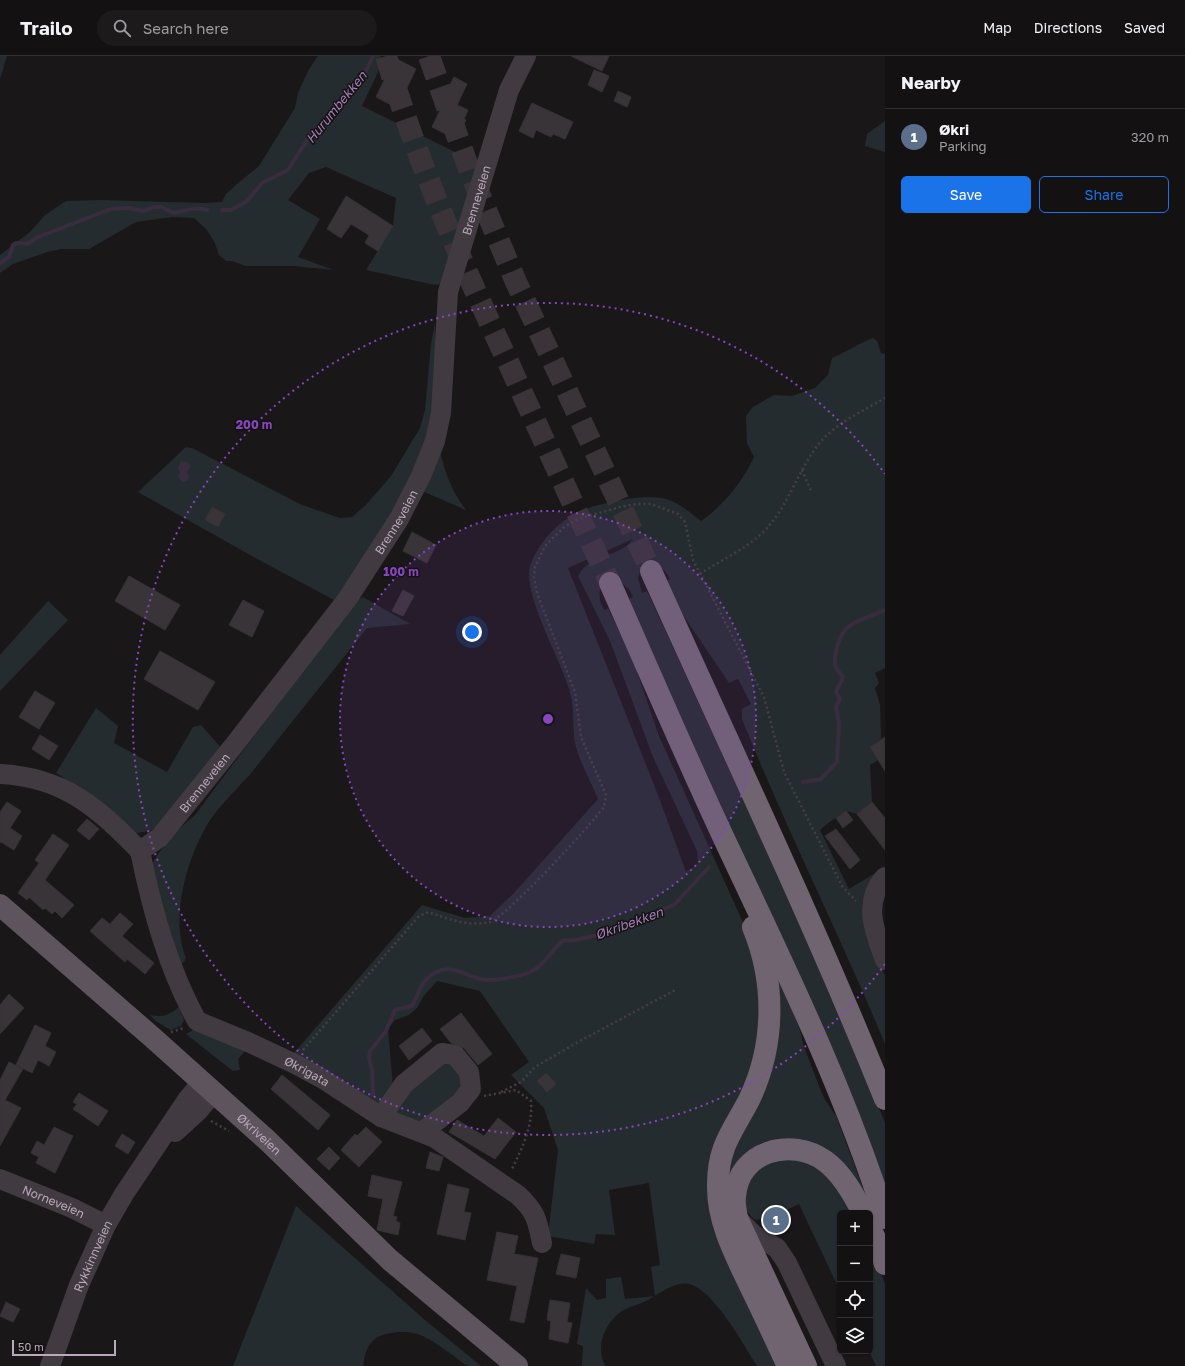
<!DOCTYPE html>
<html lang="en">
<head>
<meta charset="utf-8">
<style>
  :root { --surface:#141113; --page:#1d1a1c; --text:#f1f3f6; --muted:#9d9da0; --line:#333133; --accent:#1a73e8 }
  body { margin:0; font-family:"Golos Text",sans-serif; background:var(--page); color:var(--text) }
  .controls { position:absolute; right:12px; bottom:12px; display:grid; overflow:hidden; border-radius:6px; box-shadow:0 1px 3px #0004 }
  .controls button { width:36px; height:36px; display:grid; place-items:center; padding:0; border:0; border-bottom:1px solid var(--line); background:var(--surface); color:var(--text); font:20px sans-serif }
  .scale { position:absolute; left:12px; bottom:10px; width:104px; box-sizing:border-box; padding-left:4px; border:2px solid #b9a9ba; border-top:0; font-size:11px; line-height:14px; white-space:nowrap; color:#b9a9ba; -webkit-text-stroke:3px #151214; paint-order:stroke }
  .you { position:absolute; left:472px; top:576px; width:14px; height:14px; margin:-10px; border:3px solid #fff; border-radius:50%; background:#1a73e8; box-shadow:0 0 0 6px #1a73e833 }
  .badge { display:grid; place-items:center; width:26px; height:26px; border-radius:50%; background:var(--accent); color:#fff; font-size:13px; font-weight:700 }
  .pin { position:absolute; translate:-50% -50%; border:2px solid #fff; box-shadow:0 1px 4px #0006 }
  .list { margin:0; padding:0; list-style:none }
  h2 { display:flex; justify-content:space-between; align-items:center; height:52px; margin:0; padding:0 16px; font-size:17px }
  h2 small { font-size:13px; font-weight:400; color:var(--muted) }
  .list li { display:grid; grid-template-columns:26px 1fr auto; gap:12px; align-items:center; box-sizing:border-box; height:56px; padding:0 16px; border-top:1px solid var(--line) }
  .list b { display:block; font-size:15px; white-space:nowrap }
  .list p { margin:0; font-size:13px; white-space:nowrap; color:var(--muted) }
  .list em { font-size:13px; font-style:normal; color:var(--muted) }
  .actions { display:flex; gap:8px; padding:12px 16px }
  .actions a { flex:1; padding:9px 0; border:1px solid var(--accent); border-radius:6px; text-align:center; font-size:14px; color:var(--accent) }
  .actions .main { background:var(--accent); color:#fff }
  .icon { flex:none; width:22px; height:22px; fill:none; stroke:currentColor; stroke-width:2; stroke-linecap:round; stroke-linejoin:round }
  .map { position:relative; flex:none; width:885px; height:1310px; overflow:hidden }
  header { display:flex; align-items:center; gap:24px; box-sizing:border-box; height:56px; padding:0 20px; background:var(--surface); border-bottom:1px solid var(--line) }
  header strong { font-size:19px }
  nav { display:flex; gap:22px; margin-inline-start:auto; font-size:14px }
  .search { width:280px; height:36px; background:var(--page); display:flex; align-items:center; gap:10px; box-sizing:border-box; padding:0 14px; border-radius:22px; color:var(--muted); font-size:15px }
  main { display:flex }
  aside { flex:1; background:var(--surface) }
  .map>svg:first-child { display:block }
</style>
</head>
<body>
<header>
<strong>Trailo</strong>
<div class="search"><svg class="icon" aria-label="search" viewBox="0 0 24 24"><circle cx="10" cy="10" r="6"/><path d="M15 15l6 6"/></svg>Search here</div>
<nav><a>Map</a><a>Directions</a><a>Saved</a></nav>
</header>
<main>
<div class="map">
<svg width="885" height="1310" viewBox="0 0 885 1310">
  <rect width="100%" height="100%" fill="#1a1719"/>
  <!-- green -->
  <g fill="#252c2f" fill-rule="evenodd">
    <path d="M0 0H7L0 23Z"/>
    <path d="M318 0H381L378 16 362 50 479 108 442 228 435 229 366 214 393 170 396 142 326 111 309 117 288 144 320 163 298 201 334 214 293 210H246L232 205H226L219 199 215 187 207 174 194 162 172 161 136 166 89 193H61L47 196 13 208 0 217V199L30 176 45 159 66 145 100 144 204 147 222 146 226 138 238 127 259 110 295 52 298 37 308 15Z"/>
    <path d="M885 65V96L865 90 867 78Z"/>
    <path d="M435 267 437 355 416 418 336 545 261 505 138 436 186 391 192 392 302 449 340 462 352 461 365 450 391 420 420 372 425 354 431 288Z"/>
    <path d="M873 282 877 285 881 297 885 298V612L875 617 879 627 875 632 880 649 881 683 870 691 878 704 870 709 872 746 857 758 846 755C836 762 828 766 820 774L849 833 882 813 867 834 862 848 868 877 885 920V988C840 879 786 773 742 663V653L751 648 738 623 729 627 681 556 666 525 670 523C663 509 656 509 642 509L638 522 642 537 647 535 837 947 885 1067V1137L755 824 627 544 633 541 629 533 619 525 602 527C598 537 599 545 604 554L608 552 633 604 659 680 745 871 757 912 761 949 756 995 742 1036 715 1088 780 1310H757C743 1288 715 1236 690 1228 677 1224 660 1237 648 1244 639 1249 626 1251 618 1258 603 1271 596 1292 605 1310H582L583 1290 577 1288 586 1232 597 1244 606 1242V1223L621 1221 625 1243 655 1240 651 1211 660 1209 649 1127 609 1134 615 1179 596 1178 594 1188 548 1180 558 1094 544 1052 511 1019 529 1006 480 935 437 925 423 941 417 952 409 959 395 964 388 973 393 1031 376 1050 293 998 422 849 465 862 490 860 514 837 598 743C591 726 579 705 575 687 572 669 575 651 569 633 559 601 528 548 529 516 530 503 542 486 551 476 566 461 582 452 603 448 623 444 645 438 666 443 678 446 692 458 701 465 723 450 743 425 754 401L747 387 746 360 753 351 774 339 792 340 815 332 828 319 832 302C847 296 859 287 873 282ZM633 483C620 502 591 496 578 520L610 585 653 701 697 795 698 806 694 811 686 816 660 744 568 512Z"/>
    <path d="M440 395C445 417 452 436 466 454L422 435Z"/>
    <path d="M363 541 410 568 367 572C329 620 290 668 252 716 239 731 216 753 207 769 186 805 170 863 186 902L184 906 180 908 150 812C161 790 176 775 195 759L355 545Z"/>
    <path d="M48 545 68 564 0 635V599Z"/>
    <path d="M96 652 118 670 114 687 167 716 193 671 201 669 223 694 160 769 150 775 136 777 101 746 56 717Z"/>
    <path d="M778 918 800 974 804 991 819 1030 825 1044 836 1060 865 1137 807 1086 784 1082 763 1086 752 1093 723 1126Z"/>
    <path d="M179 951 184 964 181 970 171 974 157 966 150 959C163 962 169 959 179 951Z"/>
    <path d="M193 974 206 975 246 994 238 1003 240 1014 233 1015 186 978Z"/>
    <path d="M450 1001 467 1031 421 1068 393 1062 402 1039Z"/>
    <path d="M780 1102 809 1106 828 1120 854 1157H840V1235L799 1148C785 1155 772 1162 756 1164 735 1152 747 1121 763 1109 768 1106 775 1104 780 1102Z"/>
    <path d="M296 1150 425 1264 481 1310C478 1310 473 1310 469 1310 464 1309 458 1303 454 1300 429 1283 418 1271 386 1278 370 1281 365 1295 363 1310H233Z"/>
    <path d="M870 1189 885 1228V1310H876L869 1295H870Z"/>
  </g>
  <!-- water -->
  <path fill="#392c3f" d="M181 405 187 406 191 410 187 416 189 422 187 425 182 426 178 420 180 417 178 412Z"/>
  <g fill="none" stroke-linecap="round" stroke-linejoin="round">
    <!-- stream -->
    <g stroke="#392c3f" stroke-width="4">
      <path d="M222 154H231L246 146 262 127 288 114 311 78 332 58 355 28 363 21 373 0"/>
      <path d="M0 207 9 201 13 189 16 187 27 188 38 181 111 153 128 152 143 155 154 151H161L174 157C186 155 195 150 207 154"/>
      <path d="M803 726 821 723 837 706 839 667 836 651 840 643 836 636 843 621C841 618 837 614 836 611 832 600 840 578 848 571 858 563 874 559 885 554"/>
      <path d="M373 1039 372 1014 369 1002 370 995 386 975 395 954 412 950C419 939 418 930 429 921 448 905 461 918 480 923 493 926 527 920 537 912 546 905 554 893 562 885L575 884 598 879 609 872 649 861 661 854 674 849 709 811"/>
    </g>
  </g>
  <!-- building -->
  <g fill="#393438" stroke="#363135">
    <path d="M571 0H609L602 15Z"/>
    <path d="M395 2 416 13 397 52 376 41Z"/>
    <path d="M594 14 609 20 602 36 588 29Z"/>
    <path d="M454 21 467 28 457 49 468 54 464 63 466 64 460 75 458 74 454 82 432 71 449 36 447 35Z"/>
    <path d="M618 35 631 41 627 51 614 45Z"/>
    <path d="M532 47 573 66 565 83 553 78 551 81 536 74 533 82 519 75Z"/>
    <path d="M346 140 393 170 378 195 365 187 369 179 351 168 341 182 327 173Z"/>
    <path d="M212 451 225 458 218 471 205 464Z"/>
    <path d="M412 476 436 489 427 507 403 495Z"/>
    <path d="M129 520 180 549 165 574 115 545Z"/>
    <path d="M403 534 414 540 403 560 392 555Z"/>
    <path d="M243 544 264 555 252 581 229 569Z"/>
    <path d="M160 595 215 626 198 654 144 623Z"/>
    <path d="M35 635 55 647 39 673 19 661Z"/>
    <path d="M40 679 58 690 49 704 32 693Z"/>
    <path d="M885 681V715L870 691Z"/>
    <path d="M7 746 21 755 10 772 22 780 14 794 1 786 0 787V756Z"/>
    <path d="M872 746 885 762V794L857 758Z"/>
    <path d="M846 755 853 764 843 772 836 762Z"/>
    <path d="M87 763 99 773 89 784 77 774Z"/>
    <path d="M836 773 860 804 850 813 825 780Z"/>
    <path d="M53 778 69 789 45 824 74 849 62 862 55 855 52 858 45 852 43 854 29 841 27 844 18 837 39 807 35 804Z"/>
    <path d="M120 857 133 868 122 880 154 907 145 918 127 903 125 906 90 875 102 862 110 868Z"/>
    <path d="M9 938 24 952 0 978V949Z"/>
    <path d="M461 957 492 998 478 1009 464 992 451 987 440 973Z"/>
    <path d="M35 969 51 977 45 990 56 996 49 1010 38 1004 32 1017 16 1009Z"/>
    <path d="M422 972 432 985 409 1004 399 990Z"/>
    <path d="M9 1006 23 1013 5 1044 21 1052 0 1090V1024Z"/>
    <path d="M546 1017 556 1028 547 1036 537 1025Z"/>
    <path d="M282 1019 330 1059 318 1074 271 1033Z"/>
    <path d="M79 1037 108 1055 98 1070 73 1053 77 1048 73 1046Z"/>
    <path d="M498 1062 516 1076 495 1103 449 1076 457 1064 484 1080Z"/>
    <path d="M54 1071 73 1080 55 1117 36 1107 39 1101 31 1097 37 1085 44 1089Z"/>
    <path d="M366 1071 382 1086 359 1111 341 1094 355 1078 357 1080Z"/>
    <path d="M122 1078 135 1086 128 1098 115 1090Z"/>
    <path d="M329 1091 340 1102 329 1114 317 1103Z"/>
    <path d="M430 1096 443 1101 439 1115 426 1112Z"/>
    <path d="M372 1119 402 1126 393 1160 397 1161 396 1165 400 1167 398 1179 377 1174 383 1143 368 1140Z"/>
    <path d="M448 1128 469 1133 464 1156 471 1157 465 1184 437 1178Z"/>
    <path d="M497 1176 518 1180 514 1198 538 1202 524 1267 510 1264 517 1230 487 1224Z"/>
    <path d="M561 1198 580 1202 576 1222 556 1218Z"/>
    <path d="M550 1244 570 1247 567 1266 572 1267 568 1287 549 1283 551 1265 547 1264Z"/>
    <path d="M6 1246 20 1253 13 1266 0 1260Z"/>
  </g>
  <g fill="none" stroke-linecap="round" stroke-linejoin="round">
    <!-- highway-tunnel -->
    <g stroke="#3a3439" stroke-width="22" stroke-dasharray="22 11" stroke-linecap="butt">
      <path d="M386 0C417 106 462 208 509 308 542 381 576 454 610 527"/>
      <path d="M429 0 470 116 516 226 651 515"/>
    </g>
    <!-- path -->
    <g stroke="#463e46" stroke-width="2.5" stroke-dasharray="2 3" stroke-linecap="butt">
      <path d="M802 414 811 435"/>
      <path d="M700 518C716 507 745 493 759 480 788 454 795 419 818 389 834 368 863 355 885 342"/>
      <path d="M171 976 184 972"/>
      <path d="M303 994 419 860 428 856C449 863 468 871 490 866 505 862 591 769 604 751L606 739 581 681 575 636 537 537 534 521 535 511 545 490 565 470 581 462 620 451 637 448H651L678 458 685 466 693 504 764 641 784 716 842 830 856 845"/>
      <path d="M501 1036 521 1026 535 1011 578 986 677 933"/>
      <path d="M484 1040 516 1034 531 1045C533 1071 522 1092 511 1115"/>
      <path d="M211 1065 229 1075"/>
    </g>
    <!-- minor -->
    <g stroke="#413a40" stroke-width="20">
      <path id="s1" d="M0 718C64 721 98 752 140 795L160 781 235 688 348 542 399 463 421 420 435 385 441 357 448 236 509 34 526 0"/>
      <path id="s2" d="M140 795C152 854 168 912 197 965L248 986 295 1008 323 1023 381 1061 435 1082 518 1139C536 1156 537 1163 542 1187"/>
      <path d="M885 821C862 847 875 877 885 904"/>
      <path d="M381 1061 404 1028 442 997 455 999 469 1016 471 1033 460 1047 422 1076"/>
      <path d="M175 1076 198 1055 214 1036"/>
      <path id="s3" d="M0 1123 72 1152 106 1169"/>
      <path d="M738 1163 754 1179 777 1192 787 1207 836 1310"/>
      <path id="s4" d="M50 1310 79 1229 106 1169 124 1138 187 1044 202 1026"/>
    </g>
    <!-- major -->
    <path stroke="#5e545e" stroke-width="22" id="s5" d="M0 849 152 981 268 1085 390 1204 517 1310"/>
    <!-- highway -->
    <g stroke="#706470" stroke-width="22">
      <path d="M651 515C730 691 813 864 885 1043"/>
      <path d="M610 527C649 615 687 704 728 791 785 912 844 1033 885 1162"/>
      <path d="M753 871C776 927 775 990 749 1044 733 1075 718 1090 718 1128 717 1167 737 1202 753 1236 765 1260 776 1285 788 1310"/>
      <path d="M870 1172 879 1190 885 1208"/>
      <path d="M806 1310 737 1162C736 1155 734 1147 735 1141 738 1094 792 1081 825 1105 842 1117 854 1139 863 1157"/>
    </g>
  </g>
  <!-- distance rings -->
  <circle cx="548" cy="663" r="208" fill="#8745be" fill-opacity=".12"/>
  <g fill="none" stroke="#8745be" stroke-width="2" stroke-dasharray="2 4">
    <circle cx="548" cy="663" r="208"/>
    <path d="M885 908A416 416 0 1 1 885 418"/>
  </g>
  <g text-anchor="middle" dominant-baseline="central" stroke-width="3" stroke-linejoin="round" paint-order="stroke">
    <!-- street labels -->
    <g font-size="12" fill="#b9a9ba" stroke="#151214">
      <text stroke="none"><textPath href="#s1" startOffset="919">Brenneveien</textPath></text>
      <text stroke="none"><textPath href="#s1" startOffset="583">Brenneveien</textPath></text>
      <text stroke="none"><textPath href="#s1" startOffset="259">Brenneveien</textPath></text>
      <text stroke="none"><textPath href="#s2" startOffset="301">Økrigata</textPath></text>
      <text stroke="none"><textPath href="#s5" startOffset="346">Økriveien</textPath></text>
      <text stroke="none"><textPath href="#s3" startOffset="58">Norneveien</textPath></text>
      <text stroke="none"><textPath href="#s4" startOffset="118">Rykkinnveien</textPath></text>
    </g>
    <!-- water labels -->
    <g font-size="13" font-style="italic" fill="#a57eb7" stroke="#151214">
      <text transform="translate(336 51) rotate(-51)">Hurumbekken</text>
      <text transform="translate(629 867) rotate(-20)">Økribekken</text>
    </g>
  </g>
  <circle cx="548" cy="663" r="6" fill="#8745be" stroke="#151214" stroke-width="2"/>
  <g font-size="12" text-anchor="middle" font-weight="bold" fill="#8745be" stroke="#151214" stroke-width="3" stroke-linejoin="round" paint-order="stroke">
    <text x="254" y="373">200 m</text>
    <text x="401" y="520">100 m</text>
  </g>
</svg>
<div class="controls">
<button>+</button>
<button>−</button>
<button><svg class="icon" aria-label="locate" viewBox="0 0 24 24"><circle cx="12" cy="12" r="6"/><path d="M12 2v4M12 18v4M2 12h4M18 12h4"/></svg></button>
<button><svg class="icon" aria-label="layers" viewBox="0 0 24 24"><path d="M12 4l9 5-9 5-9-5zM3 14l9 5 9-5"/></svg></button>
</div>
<div class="scale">50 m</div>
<div class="you"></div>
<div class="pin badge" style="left:776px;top:1164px;background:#5c6f8a">1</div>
</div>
<aside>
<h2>Nearby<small></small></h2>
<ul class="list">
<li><span class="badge" style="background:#5c6f8a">1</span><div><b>Økri</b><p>Parking</p></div><em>320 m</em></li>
</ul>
<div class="actions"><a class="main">Save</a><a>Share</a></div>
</aside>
</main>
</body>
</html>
